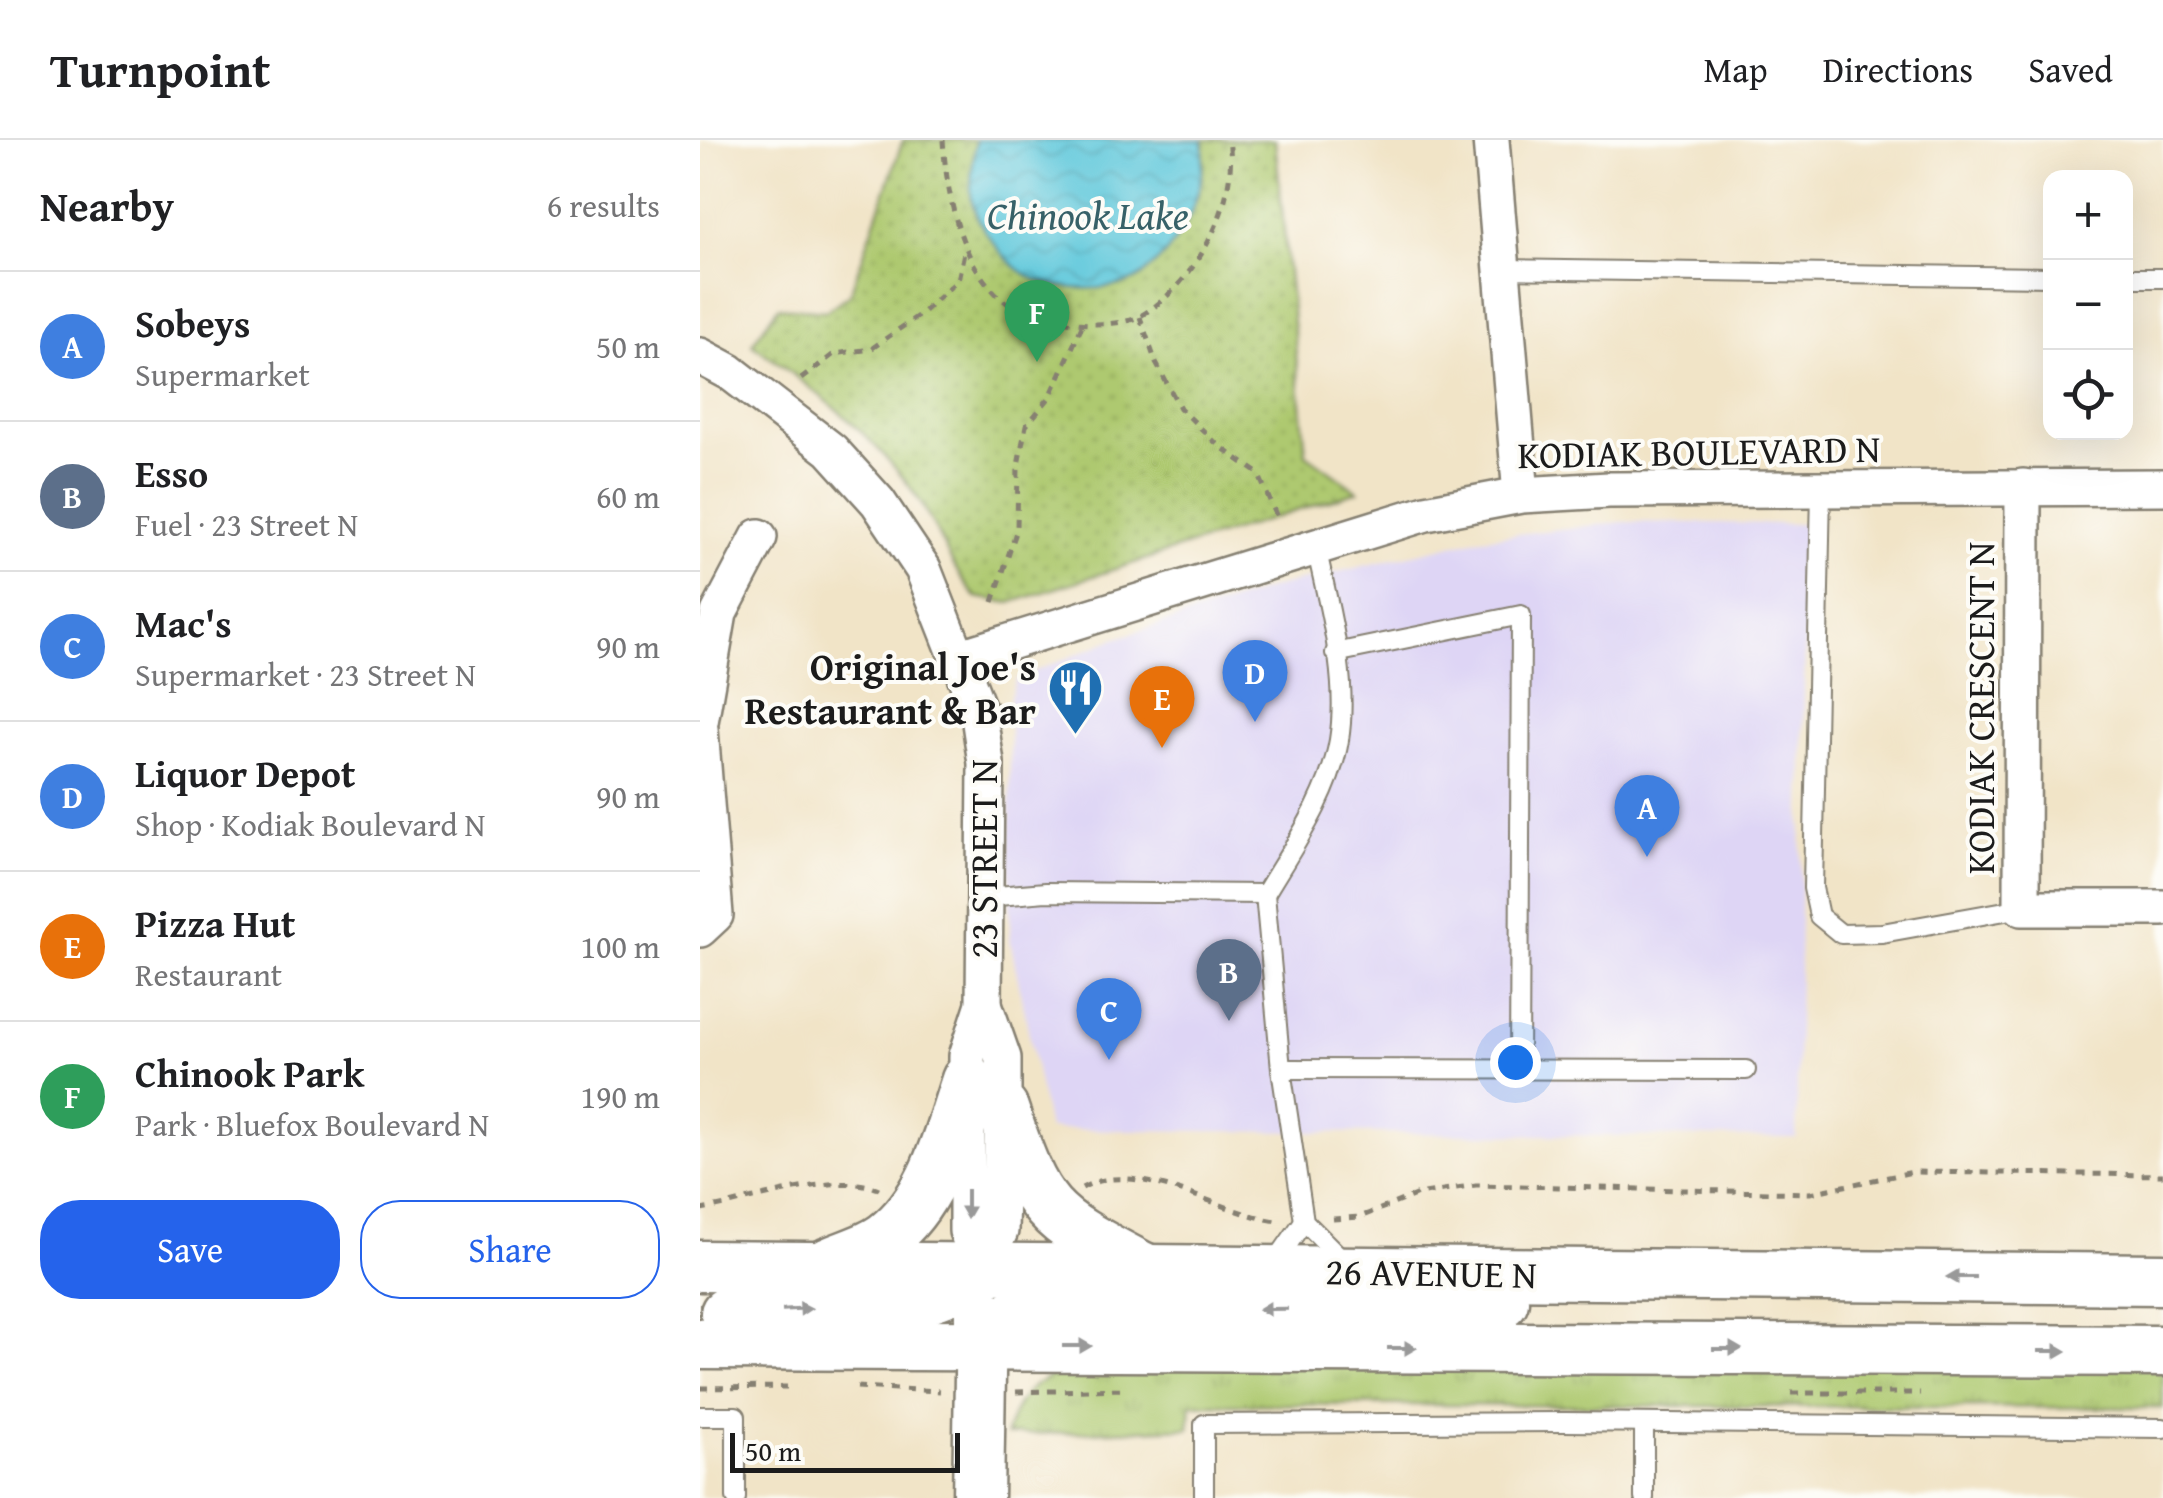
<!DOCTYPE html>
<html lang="en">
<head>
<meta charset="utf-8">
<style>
  :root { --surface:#fff; --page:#f2f2f2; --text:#202124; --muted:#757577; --line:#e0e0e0; --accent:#2563eb }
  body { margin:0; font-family:"Gentium Book Plus",serif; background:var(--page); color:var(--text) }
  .controls { position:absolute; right:30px; top:30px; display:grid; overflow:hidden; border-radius:20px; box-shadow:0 10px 40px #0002 }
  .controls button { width:90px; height:90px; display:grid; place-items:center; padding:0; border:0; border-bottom:2px solid var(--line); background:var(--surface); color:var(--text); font:50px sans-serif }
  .scale { position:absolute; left:30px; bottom:25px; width:230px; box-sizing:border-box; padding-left:10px; border:5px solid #1c1c1c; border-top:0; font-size:28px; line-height:35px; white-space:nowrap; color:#1c1c1c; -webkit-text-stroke:8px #fdfcf7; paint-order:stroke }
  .you { position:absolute; left:815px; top:922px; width:35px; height:35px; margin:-25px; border:8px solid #fff; border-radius:50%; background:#1a73e8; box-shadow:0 0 0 15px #1a73e833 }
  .badge { display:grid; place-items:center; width:65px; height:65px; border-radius:50%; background:var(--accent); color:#fff; font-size:32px; font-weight:700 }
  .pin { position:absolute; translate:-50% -82px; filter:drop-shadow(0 2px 5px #0008) }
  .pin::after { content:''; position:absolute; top:52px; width:35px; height:30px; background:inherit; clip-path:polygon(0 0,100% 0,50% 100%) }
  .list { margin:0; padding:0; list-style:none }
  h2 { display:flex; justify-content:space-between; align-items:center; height:130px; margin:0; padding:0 40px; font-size:42px }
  h2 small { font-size:32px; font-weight:400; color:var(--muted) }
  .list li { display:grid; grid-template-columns:65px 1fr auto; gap:30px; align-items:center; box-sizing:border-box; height:150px; padding:0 40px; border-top:2px solid var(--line) }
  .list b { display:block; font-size:38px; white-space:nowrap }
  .list p { margin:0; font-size:32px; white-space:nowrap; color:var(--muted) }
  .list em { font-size:32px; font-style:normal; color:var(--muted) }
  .actions { display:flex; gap:20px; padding:30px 40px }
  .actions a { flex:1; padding:22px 0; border:2px solid var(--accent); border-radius:40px; text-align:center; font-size:35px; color:var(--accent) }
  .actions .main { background:var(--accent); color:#fff }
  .icon { flex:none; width:55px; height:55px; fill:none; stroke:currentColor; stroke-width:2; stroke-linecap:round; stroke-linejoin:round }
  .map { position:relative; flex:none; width:1463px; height:1358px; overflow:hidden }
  header { display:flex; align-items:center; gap:60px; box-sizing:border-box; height:140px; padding:0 50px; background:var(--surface); border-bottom:2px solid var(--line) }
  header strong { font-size:48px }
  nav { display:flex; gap:55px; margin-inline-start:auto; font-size:35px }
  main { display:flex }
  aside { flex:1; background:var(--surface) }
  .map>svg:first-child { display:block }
</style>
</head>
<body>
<header>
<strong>Turnpoint</strong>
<nav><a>Map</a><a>Directions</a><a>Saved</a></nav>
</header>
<main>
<aside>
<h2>Nearby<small>6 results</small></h2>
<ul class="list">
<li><span class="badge" style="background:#3f7fe0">A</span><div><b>Sobeys</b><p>Supermarket</p></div><em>50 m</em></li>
<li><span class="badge" style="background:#5c6f8a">B</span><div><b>Esso</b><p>Fuel · 23 Street N</p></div><em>60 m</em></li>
<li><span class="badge" style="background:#3f7fe0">C</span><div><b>Mac's</b><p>Supermarket · 23 Street N</p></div><em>90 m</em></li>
<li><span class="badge" style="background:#3f7fe0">D</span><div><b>Liquor Depot</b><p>Shop · Kodiak Boulevard N</p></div><em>90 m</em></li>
<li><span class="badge" style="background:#e8710a">E</span><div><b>Pizza Hut</b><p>Restaurant</p></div><em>100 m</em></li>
<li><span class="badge" style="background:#2e9e5b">F</span><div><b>Chinook Park</b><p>Park · Bluefox Boulevard N</p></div><em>190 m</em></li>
</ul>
<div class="actions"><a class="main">Save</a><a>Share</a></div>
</aside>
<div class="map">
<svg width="1463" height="1358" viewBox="0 0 1463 1358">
  <defs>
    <pattern id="grass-tufts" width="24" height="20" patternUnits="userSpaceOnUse" patternTransform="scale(2.5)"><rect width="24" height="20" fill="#aec970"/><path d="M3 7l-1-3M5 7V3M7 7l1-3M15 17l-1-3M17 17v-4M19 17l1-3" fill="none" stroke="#95ac60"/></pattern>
    <pattern id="park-dots" width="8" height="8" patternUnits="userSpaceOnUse" patternTransform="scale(2.5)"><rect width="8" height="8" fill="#aec970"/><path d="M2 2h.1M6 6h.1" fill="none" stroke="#95ac60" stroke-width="1.8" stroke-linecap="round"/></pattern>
    <pattern id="water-waves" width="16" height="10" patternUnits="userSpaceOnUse" patternTransform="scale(2.5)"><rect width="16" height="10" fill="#5fc8db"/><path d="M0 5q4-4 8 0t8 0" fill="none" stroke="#52abbb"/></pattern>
  </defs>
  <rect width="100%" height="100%" fill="#fdfcf7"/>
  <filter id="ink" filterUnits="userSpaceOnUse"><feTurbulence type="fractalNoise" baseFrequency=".01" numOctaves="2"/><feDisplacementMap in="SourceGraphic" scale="20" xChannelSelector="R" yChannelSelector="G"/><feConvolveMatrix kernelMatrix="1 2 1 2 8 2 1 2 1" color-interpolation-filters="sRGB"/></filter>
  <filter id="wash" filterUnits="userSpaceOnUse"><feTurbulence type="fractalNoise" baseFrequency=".0048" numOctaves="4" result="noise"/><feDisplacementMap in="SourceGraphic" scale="40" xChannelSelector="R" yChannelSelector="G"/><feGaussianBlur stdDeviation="2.25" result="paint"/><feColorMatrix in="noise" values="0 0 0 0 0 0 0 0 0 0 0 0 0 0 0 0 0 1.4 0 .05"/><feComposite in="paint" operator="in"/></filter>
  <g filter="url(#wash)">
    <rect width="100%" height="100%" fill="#f1e4c7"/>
    <!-- built -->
    <path fill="#ded5f5" d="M922 382 1107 384 1096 998 348 989 310 799V557L316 539 414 499 583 445 782 398Z"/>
    <!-- grass -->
    <path fill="url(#grass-tufts)" stroke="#657246" stroke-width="2.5" d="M1463 1216V1268L491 1264 489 1288 306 1295C319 1243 343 1238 391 1222Z"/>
    <!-- park -->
    <path fill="url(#park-dots)" stroke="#657246" stroke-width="2.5" d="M203 0H276L274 21 442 136C482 91 508 63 503 0H575L606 314 658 351 310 463 276 457C250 429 239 389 217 357 173 293 114 249 52 204L78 167 126 171 150 154Z"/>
    <!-- water -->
    <path fill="url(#water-waves)" stroke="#3e727c" stroke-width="2.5" d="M276 0H503C507 51 485 101 444 134 421 153 365 151 339 141 319 133 305 119 293 102 283 89 272 70 271 54 270 36 274 17 276 0Z"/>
  </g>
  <g filter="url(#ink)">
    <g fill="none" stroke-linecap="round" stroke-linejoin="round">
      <defs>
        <g id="lane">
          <path d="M799 129 1350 137"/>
          <path d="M1426 138H1463"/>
          <path d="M1121 349 1113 748 1119 776 1141 794 1182 793 1322 768"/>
          <path d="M635 513 821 475 819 930"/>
          <path d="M565 754 581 929 604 1081 643 1120"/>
          <path d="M285 757 346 752 565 754C593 707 630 655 639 600 649 538 629 468 616 407"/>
          <path d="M581 929 1046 930"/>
          <path d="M576 1121 604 1081"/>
          <path d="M0 1276H36V1358"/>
          <path d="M944 1283V1358"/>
          <path d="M504 1358V1284L865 1282 1463 1288"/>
        </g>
        <g id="street">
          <path d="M791 0 821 355"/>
          <path d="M0 216 30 232 131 310 178 362 223 429 278 569 286 623 284 864 267 916V1091L282 1131"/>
          <path d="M1323 347 1322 768H1463"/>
          <path d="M261 517 726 373 821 355 909 350 1463 347"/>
          <path d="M0 582 19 473 59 397"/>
          <path d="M0 589 15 775 0 789"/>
          <path d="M282 1131 300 1091 303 969V918L284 864"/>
        </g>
        <g id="secondary">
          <path d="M303 969C339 1076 347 1077 445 1129"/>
          <path d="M129 1123C147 1115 170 1109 186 1097 235 1059 248 996 267 940"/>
          <path d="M0 1126 1463 1139"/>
          <path d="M26 1173C105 1168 207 1181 274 1136"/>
          <path d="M297 1186 313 1175 334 1171 729 1167 803 1161"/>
          <path d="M0 1204 1463 1211"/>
          <path d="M278 1358 281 1173"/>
        </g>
      </defs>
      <!-- lane casing -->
      <use href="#lane" stroke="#868072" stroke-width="22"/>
      <!-- street casing -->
      <use href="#street" stroke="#868072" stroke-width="40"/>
      <!-- secondary casing -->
      <use href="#secondary" stroke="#868072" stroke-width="55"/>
      <!-- path -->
      <g stroke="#868072" stroke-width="5" stroke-dasharray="8 8" stroke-linecap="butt">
        <path d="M243 0C247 61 264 150 329 175 340 180 355 180 367 182 386 185 425 186 442 175 497 142 539 63 529 0"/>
        <path d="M440 177 456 223 480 268 518 305 558 333 577 377"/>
        <path d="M101 239 134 214 171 209 222 173 258 140 265 108"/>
        <path d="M293 462 317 389 318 325 326 286 350 257 383 184"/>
        <path d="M382 1048C436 1017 519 1073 577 1081"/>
        <path d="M0 1070C50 1062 133 1031 179 1049"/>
        <path d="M633 1079 660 1077 718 1054 776 1045 1110 1053 1213 1032 1463 1035"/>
        <path d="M157 1247 240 1251"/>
        <path d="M0 1248 87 1247"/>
        <path d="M316 1252 425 1249"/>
        <path d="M1091 1253H1220"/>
      </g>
      <!-- lane -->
      <use href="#lane" stroke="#fff" stroke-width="18"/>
      <!-- street -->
      <use href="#street" stroke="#fff" stroke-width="35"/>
      <!-- secondary -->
      <use href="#secondary" stroke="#fff" stroke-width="50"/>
    </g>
    <!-- one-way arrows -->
    <defs><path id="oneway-solid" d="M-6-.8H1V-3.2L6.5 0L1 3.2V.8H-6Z" transform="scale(2.5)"/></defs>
    <g fill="#999">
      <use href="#oneway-solid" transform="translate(267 1064) rotate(90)"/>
      <use href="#oneway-solid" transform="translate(1261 1137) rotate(-180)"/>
      <use href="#oneway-solid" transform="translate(97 1169) rotate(-3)"/>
      <use href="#oneway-solid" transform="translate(573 1169) rotate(179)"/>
      <use href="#oneway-solid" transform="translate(377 1206)"/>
      <use href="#oneway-solid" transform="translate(702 1208)"/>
      <use href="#oneway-solid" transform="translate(1027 1209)"/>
      <use href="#oneway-solid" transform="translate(1352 1211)"/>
    </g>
  </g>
  <!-- icons -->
  <defs>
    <symbol id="restaurant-pin" viewBox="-11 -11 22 30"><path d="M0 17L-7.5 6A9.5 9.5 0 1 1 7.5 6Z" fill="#1f6fb2" stroke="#fdfcf7"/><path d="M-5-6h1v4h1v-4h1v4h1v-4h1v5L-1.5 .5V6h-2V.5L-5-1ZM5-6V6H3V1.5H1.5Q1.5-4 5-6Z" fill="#fff"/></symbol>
  </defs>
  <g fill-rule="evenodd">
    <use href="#restaurant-pin" x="344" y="516" width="63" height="86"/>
  </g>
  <g text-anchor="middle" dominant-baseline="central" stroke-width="8" stroke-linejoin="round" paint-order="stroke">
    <!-- street labels -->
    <g font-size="38" fill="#1c1c1c" stroke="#fdfcf7">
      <text transform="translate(999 311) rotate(-1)">KODIAK BOULEVARD N</text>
      <text transform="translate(1280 568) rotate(-90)">KODIAK CRESCENT N</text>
      <text transform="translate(283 719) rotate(-90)">23 STREET N</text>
      <text transform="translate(731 1132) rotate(1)">26 AVENUE N</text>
    </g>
    <!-- poi labels -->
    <g font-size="38" font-weight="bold" fill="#1c1c1c" stroke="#fdfcf7" text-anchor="end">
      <text x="336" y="526">Original Joe's<tspan x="336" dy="44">Restaurant &amp; Bar</tspan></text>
    </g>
    <!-- water labels -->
    <g font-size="40" font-style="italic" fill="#376168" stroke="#fdfcf7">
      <text x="388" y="74">Chinook Lake</text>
    </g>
  </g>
</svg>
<div class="controls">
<button>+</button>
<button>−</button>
<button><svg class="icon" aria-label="locate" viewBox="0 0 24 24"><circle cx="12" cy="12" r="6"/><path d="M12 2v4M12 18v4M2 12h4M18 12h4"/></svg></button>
</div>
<div class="scale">50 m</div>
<div class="you"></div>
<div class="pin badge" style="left:947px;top:717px;background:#3f7fe0">A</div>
<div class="pin badge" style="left:529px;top:881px;background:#5c6f8a">B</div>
<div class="pin badge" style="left:409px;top:920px;background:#3f7fe0">C</div>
<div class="pin badge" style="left:555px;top:582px;background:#3f7fe0">D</div>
<div class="pin badge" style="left:462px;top:608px;background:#e8710a">E</div>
<div class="pin badge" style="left:337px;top:222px;background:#2e9e5b">F</div>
</div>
</main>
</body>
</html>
